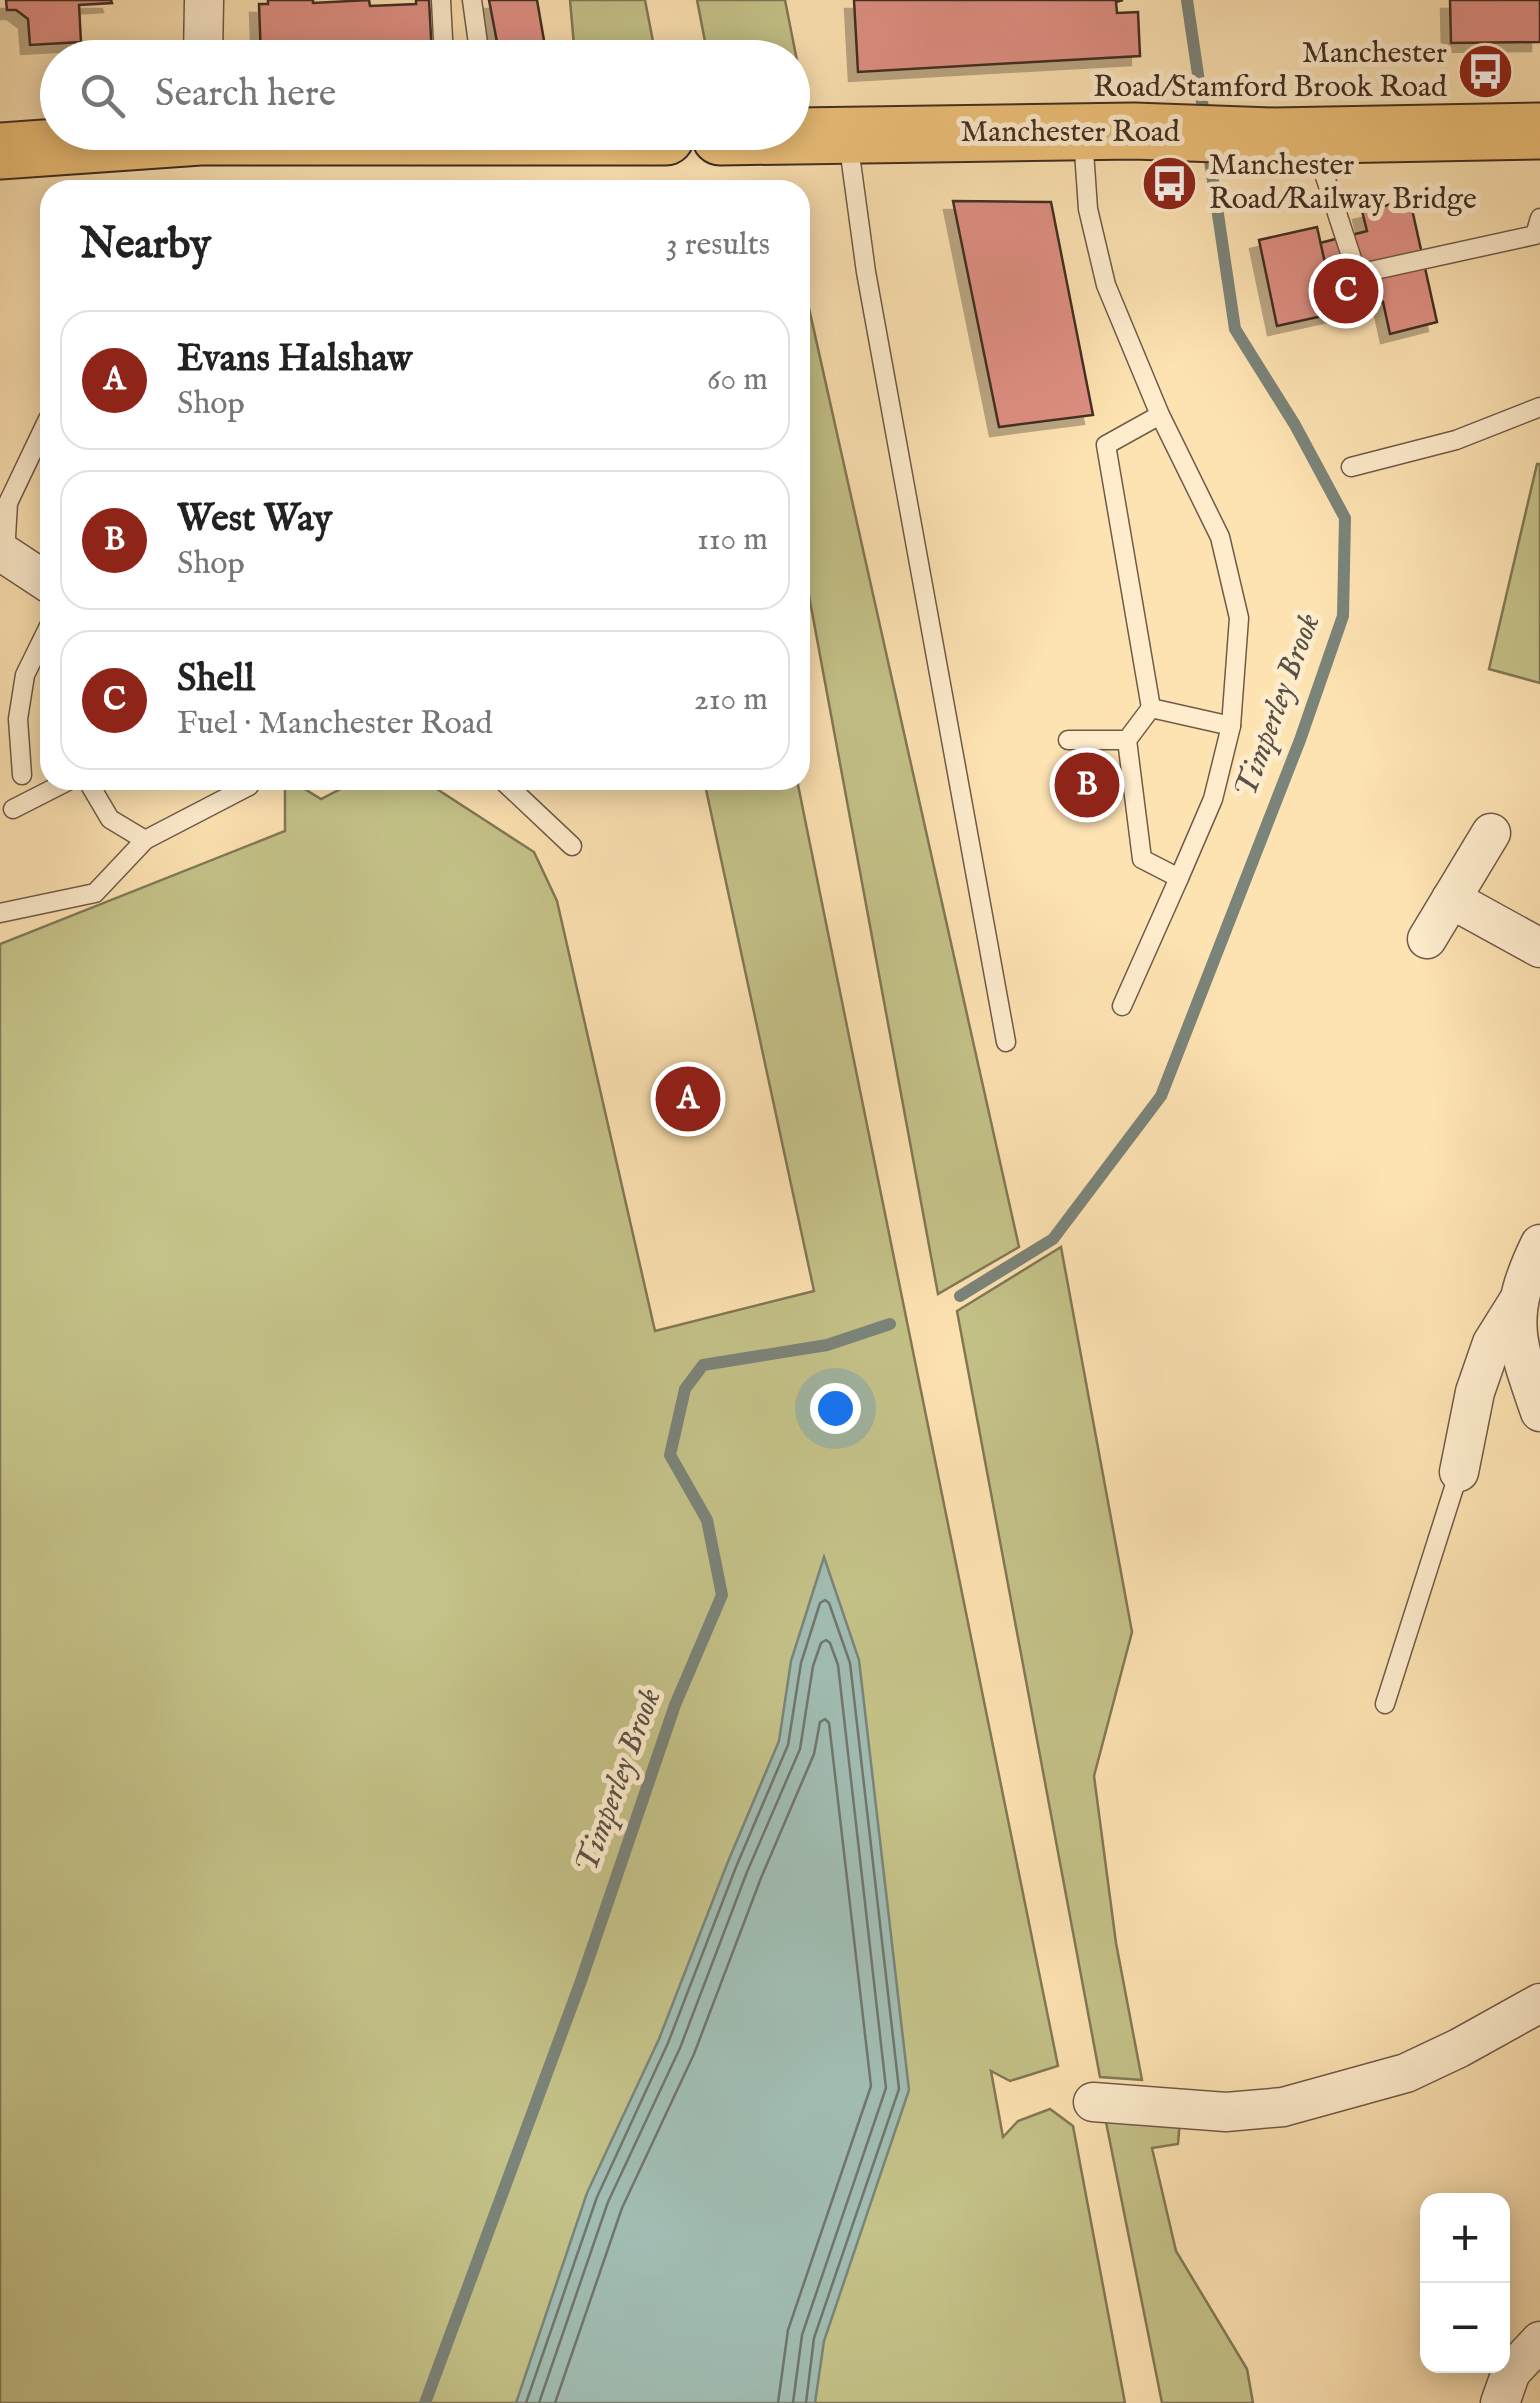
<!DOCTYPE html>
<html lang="en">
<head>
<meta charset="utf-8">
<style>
  :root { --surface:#fff; --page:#f6f6f6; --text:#222; --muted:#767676; --line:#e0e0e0; --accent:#8f2418 }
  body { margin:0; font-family:"IM FELL English",serif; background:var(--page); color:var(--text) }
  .controls { position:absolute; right:30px; bottom:30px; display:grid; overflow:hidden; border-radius:20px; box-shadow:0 5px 25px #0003 }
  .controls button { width:90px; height:90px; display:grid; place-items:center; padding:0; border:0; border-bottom:2px solid var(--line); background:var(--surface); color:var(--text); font:50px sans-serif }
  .you { position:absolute; left:835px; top:1408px; width:35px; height:35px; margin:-25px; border:8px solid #fff; border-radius:50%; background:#1a73e8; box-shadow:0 0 0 15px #1a73e833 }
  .badge { display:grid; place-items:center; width:65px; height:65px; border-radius:50%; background:var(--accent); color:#fff; font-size:32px; font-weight:700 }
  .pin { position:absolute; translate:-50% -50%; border:5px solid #fff; box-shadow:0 2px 10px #0006 }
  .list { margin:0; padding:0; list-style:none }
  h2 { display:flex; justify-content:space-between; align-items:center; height:130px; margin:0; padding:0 40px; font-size:42px }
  h2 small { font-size:32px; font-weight:400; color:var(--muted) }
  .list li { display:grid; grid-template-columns:65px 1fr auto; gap:30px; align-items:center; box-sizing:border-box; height:140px; margin:0 20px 20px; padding:0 20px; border:2px solid var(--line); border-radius:30px }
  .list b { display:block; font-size:38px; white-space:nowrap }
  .list p { margin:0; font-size:32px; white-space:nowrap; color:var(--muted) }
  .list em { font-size:32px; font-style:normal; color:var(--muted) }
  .icon { flex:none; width:55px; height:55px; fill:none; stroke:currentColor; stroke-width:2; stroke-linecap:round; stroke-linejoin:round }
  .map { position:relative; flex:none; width:1540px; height:2403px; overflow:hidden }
  .search { position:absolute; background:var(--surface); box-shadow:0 5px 25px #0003; left:40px; top:40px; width:770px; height:110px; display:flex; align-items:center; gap:25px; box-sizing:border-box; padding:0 35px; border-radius:55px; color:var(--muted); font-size:38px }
  .panel { position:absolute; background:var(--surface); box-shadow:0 5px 25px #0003; left:40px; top:180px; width:770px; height:610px; border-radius:30px }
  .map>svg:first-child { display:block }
</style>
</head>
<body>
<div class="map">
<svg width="1540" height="2403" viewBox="0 0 1540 2403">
  <defs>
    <filter id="shadow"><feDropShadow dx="-9" dy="9" stdDeviation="0" flood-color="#0004"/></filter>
  </defs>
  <rect width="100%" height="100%" fill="#fde2b2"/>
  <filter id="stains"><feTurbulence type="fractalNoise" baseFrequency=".002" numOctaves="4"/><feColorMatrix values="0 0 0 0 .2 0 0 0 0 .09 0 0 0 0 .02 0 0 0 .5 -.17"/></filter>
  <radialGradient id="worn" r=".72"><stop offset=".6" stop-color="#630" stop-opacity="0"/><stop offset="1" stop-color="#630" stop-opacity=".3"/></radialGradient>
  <!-- green -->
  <g fill="#c4c288" stroke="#827856" stroke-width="2.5">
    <path d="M570 0H645L656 57H575Z"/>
    <path d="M697 0H785L802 86H793L792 58 708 57Z"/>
    <path d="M676 187 677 190 415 188Z"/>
    <path d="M800 268 1019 1247 938 1294 800 547Z"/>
    <path d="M1537 464H1540V683L1489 669Z"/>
    <path d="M285 780H290L321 799 358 780H423L534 852 557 901 655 1331 814 1291 704 780H797L1058 2066 1010 2081 991 2071 1003 2137 1018 2121 1050 2109 1073 2126 1125 2403H0V944L285 831Z"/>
    <path d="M1061 1247 1132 1632 1094 1776 1116 1943 1142 2080 1100 2077 957 1311Z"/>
    <path d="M1104 2112 1180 2119 1178 2144 1152 2148 1176 2251 1247 2369 1253 2403H1162Z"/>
  </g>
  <!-- water -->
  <path fill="#a1bdb3" stroke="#7b847a" stroke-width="2.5" d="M824 1557 859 1660 909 2090 824 2341 815 2403H516L587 2193 659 2039 727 1864 779 1741 791 1661Z"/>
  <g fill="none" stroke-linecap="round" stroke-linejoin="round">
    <!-- shore -->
    <g stroke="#71766c" stroke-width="2.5">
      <path d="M526 2403 597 2197 668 2043 736 1867 788 1745 801 1663 820 1603 825 1600 829 1603 850 1663 899 2089 814 2338 806 2403"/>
      <path d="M539 2403 608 2202 680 2048 747 1872 800 1749 813 1666 821 1643 826 1640 830 1643 838 1665 886 2088 802 2335 793 2403"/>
      <path d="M555 2403 622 2208 694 2054 761 1878 814 1754 820 1722 825 1719 829 1723 871 2086 788 2330 778 2403"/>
    </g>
    <!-- stream -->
    <g stroke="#7b847a" stroke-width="12">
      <path d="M1187 0 1205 122"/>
      <path d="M960 1296 1053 1239 1161 1096 1300 740 1343 616 1345 518 1295 425 1235 329 1208 147"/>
      <path d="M425 2403 581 1981 675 1705 722 1595 707 1520 670 1455 685 1389 703 1365 827 1345 890 1324"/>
    </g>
  </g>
  <!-- building -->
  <g fill="#df8f83" stroke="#412e24" stroke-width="2.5" filter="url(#shadow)">
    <path d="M6 0H111L112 3 79 5 81 42 30 45 28 19 16 10H7Z"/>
    <path d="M268 0H313V3L369 0 370 6 416 4V0H429L432 55 261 58 259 4H268Z"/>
    <path d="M489 0H537L546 52 500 58Z"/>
    <path d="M854 0H1123L1116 2 1117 13 1138 12 1140 56 858 72Z"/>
    <path d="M1450 0H1540V42L1451 43Z"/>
    <path d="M1410 200 1437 322 1390 334 1383 302 1336 313 1320 243 1367 231 1362 211Z"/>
    <path d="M953 201 1051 202 1093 415 999 427Z"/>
    <path d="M1317 227 1336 313 1277 326 1259 240Z"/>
  </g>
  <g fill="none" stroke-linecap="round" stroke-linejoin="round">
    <defs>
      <g id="lane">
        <path d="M441 0 444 58"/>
        <path d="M472 0 480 58"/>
        <path d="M1083 137 1088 209 1106 285 1160 415 1106 445 1151 708 1231 726 1239 618 1220 537 1160 415"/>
        <path d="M848 140 866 272 1006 1042"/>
        <path d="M1313 140 1357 274 1535 235 1540 218"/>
        <path d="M1351 467 1456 440 1540 407"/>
        <path d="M5 554 8 503 48 419"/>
        <path d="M1151 708 1127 740 1142 859 1179 878 1213 799 1231 726"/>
        <path d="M1068 740H1127"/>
        <path d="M22 775 18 719 25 675 50 624"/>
        <path d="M87 780 110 819 145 840 249 786 253 780"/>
        <path d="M502 780 572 846"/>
        <path d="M13 809 70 780"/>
        <path d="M0 913 95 893 145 840"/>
        <path d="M1122 1006 1179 878"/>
        <path d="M1385 1704 1459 1472"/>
      </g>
      <g id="street">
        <path d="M203 58 204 0"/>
        <path d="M0 551 50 584"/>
        <path d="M1451 899 1540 948"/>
        <path d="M1427 939 1491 833"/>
        <path d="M1540 1244C1505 1316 1515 1340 1540 1412"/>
        <path d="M1459 1472 1475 1392 1492 1343 1517 1303"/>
        <path d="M1093 2102 1226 2112 1283 2107 1406 2073 1459 2048 1540 2003"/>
        <path d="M1500 2403 1511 2372 1540 2341"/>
      </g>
      <g id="highway">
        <path d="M720 137 1134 131 1275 136 1540 131"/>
        <path d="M0 151 200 137H666"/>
      </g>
    </defs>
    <!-- lane casing -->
    <use href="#lane" stroke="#705b48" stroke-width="21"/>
    <!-- street casing -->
    <use href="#street" stroke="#705b48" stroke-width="41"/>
    <!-- highway casing -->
    <use href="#highway" stroke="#412e24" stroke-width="59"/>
    <!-- lane -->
    <use href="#lane" stroke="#feeccd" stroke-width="18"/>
    <!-- street -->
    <use href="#street" stroke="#feeccd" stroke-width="38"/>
    <!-- highway -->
    <use href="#highway" stroke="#eec179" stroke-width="55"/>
  </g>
  <!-- icons -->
  <defs>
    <symbol id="bus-disc" viewBox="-11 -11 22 22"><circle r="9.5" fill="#8f2418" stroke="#feeccd"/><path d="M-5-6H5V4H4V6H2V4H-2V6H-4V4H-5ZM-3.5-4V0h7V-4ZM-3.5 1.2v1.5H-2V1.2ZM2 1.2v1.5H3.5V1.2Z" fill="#fff"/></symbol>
  </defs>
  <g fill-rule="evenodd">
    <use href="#bus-disc" x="1454" y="40" width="63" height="63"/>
    <use href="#bus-disc" x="1138" y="152" width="63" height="63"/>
  </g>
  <g text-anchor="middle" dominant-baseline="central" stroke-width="10" stroke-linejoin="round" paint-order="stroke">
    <!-- poi labels -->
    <g font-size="30" fill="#412e24" stroke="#feeccd" text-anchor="end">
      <text x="1447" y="54">Manchester<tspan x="1447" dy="34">Road/Stamford Brook Road</tspan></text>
      <text x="1209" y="166" text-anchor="start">Manchester<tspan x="1209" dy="34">Road/Railway Bridge</tspan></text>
    </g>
    <!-- street labels -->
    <g font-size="30" fill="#412e24" stroke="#feeccd">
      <text x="1070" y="133">Manchester Road</text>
    </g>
    <!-- water labels -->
    <g font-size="32" font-style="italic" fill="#595248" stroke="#feeccd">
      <text transform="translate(1278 706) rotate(-70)">Timperley Brook</text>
      <text transform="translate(619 1781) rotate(-70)">Timperley Brook</text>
    </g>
  </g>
  <rect width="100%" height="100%" filter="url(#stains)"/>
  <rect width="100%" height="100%" fill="url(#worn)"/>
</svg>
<div class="controls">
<button>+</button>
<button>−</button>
</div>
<div class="you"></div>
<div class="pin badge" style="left:688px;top:1099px">A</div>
<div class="pin badge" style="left:1087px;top:785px">B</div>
<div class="pin badge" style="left:1346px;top:291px">C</div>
<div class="search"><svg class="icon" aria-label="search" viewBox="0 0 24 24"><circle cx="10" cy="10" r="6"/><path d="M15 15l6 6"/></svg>Search here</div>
<section class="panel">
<h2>Nearby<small>3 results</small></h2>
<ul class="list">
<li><span class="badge">A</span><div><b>Evans Halshaw</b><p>Shop</p></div><em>60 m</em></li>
<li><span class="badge">B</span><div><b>West Way</b><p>Shop</p></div><em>110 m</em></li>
<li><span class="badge">C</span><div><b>Shell</b><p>Fuel · Manchester Road</p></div><em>210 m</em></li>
</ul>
</section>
</div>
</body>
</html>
